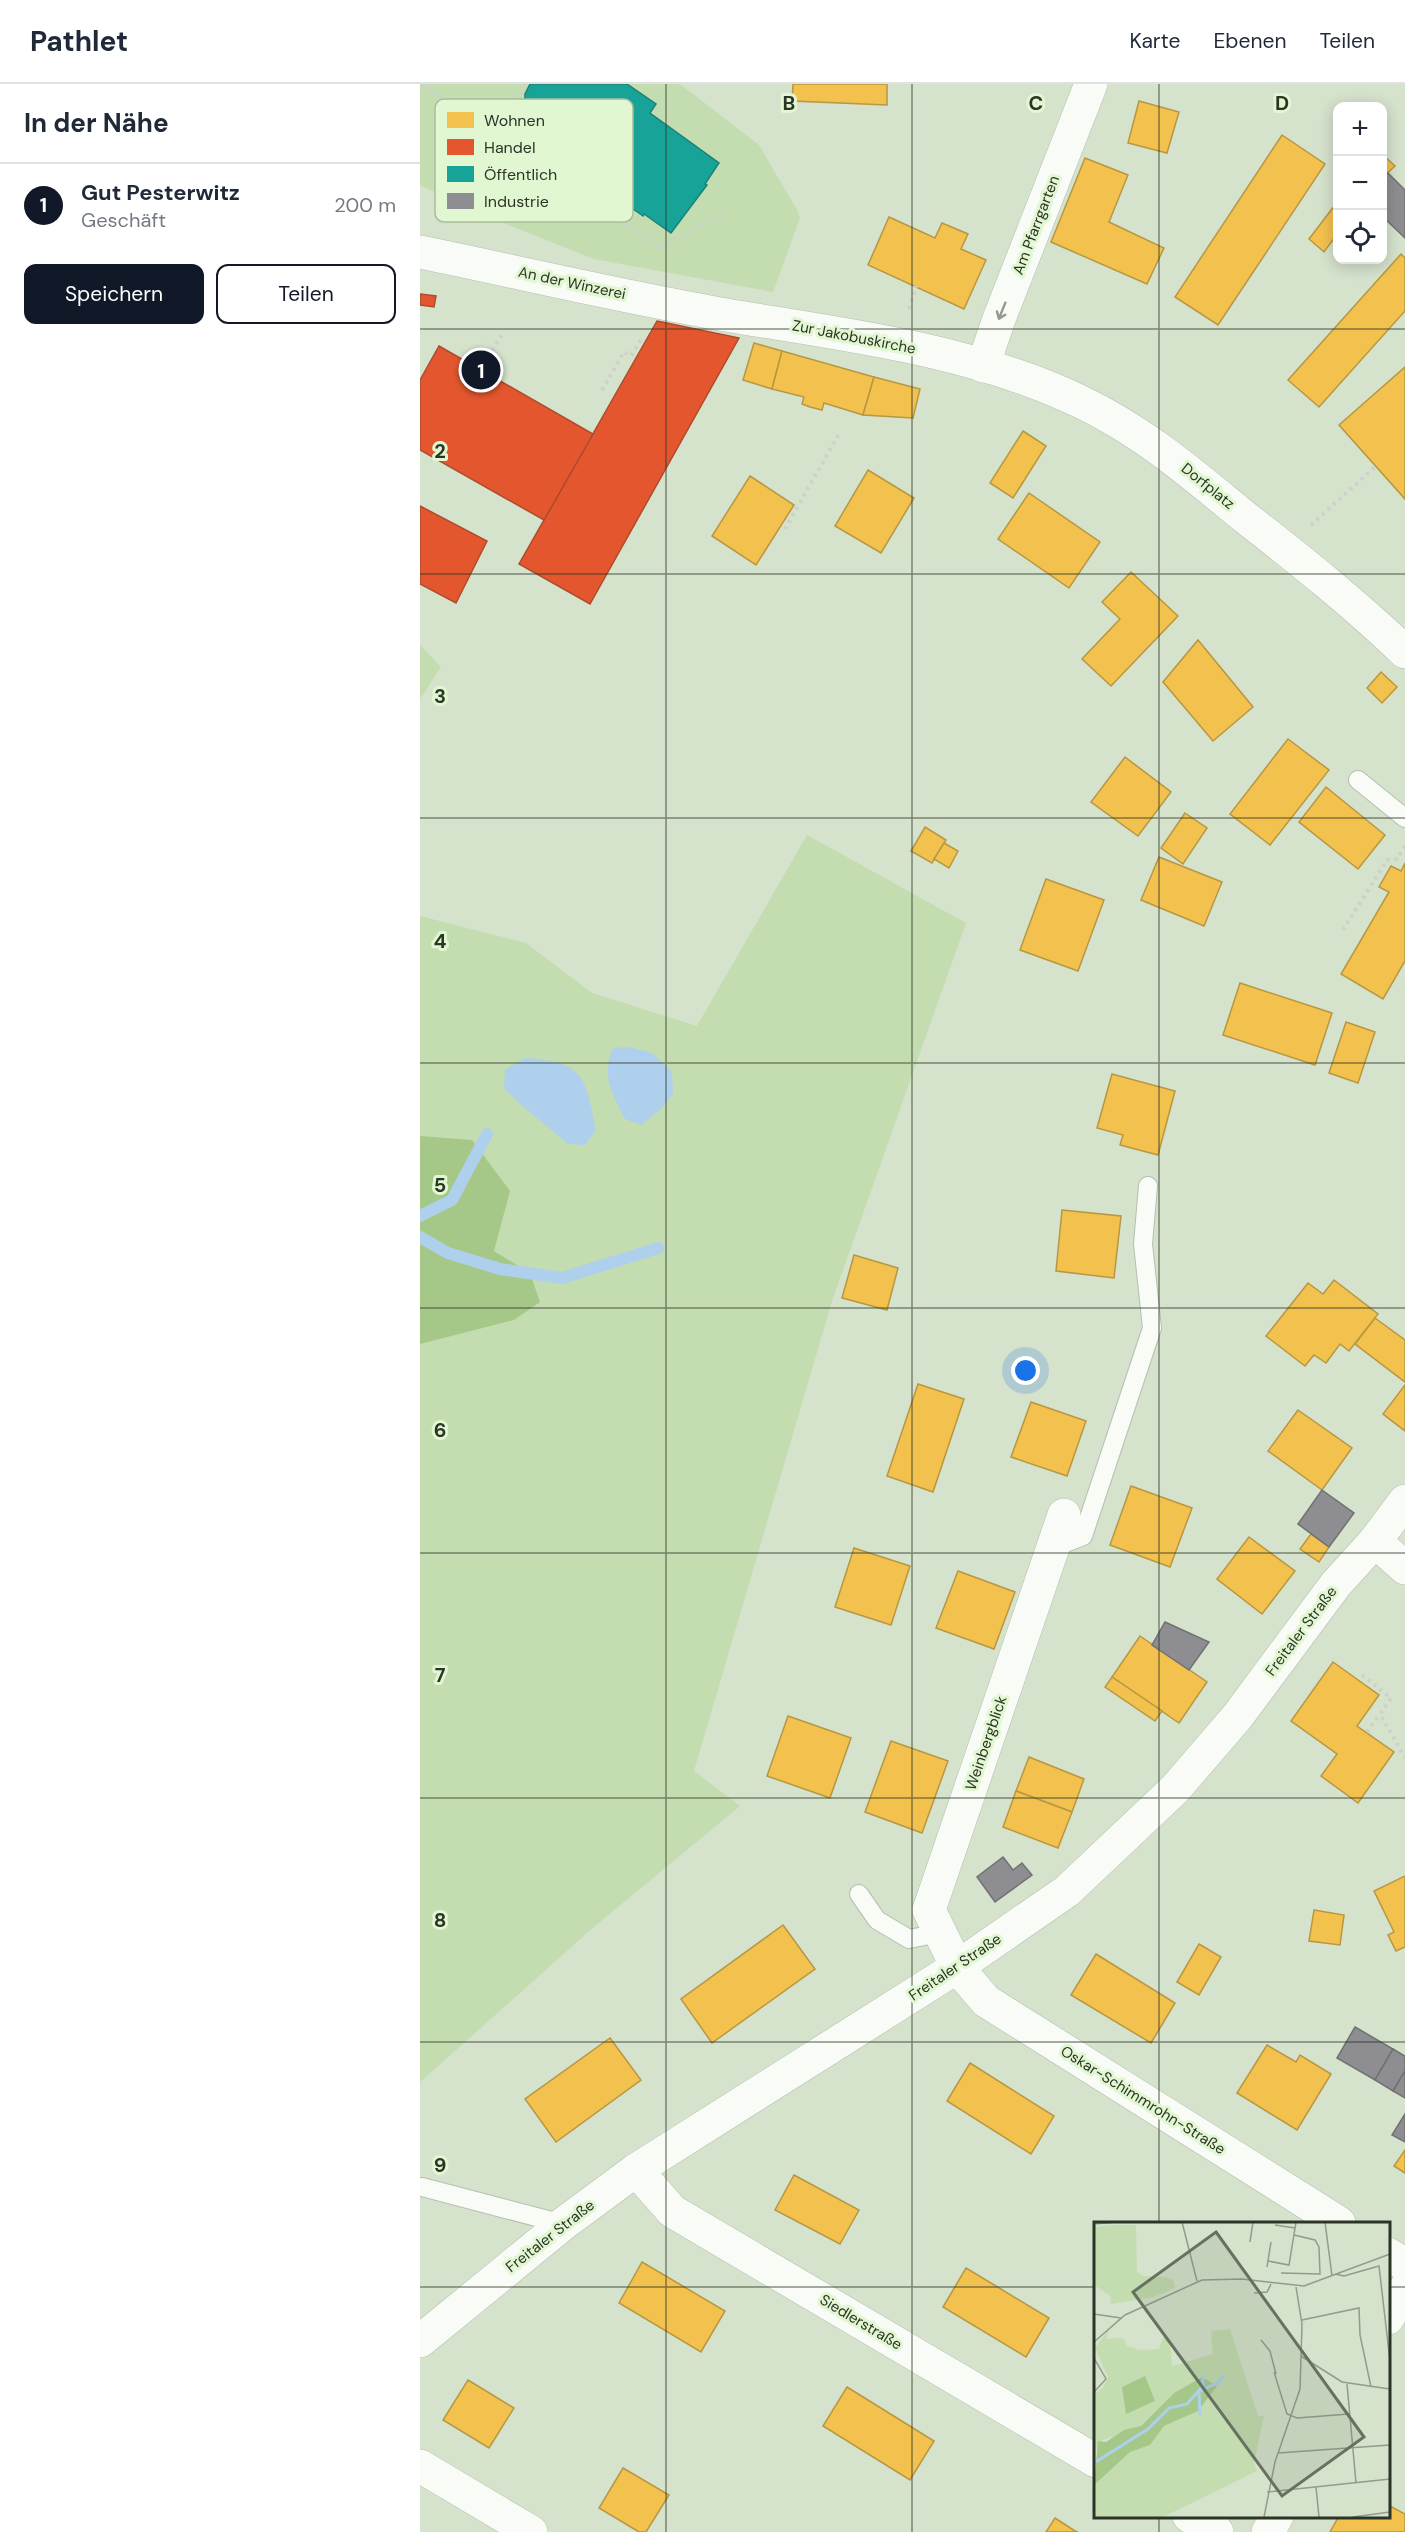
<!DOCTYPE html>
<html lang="de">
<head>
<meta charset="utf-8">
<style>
  :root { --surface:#fff; --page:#f2f2f3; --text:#1f2937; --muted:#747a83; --line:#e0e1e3; --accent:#111827 }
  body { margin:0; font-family:"DM Sans",sans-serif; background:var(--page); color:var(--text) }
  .controls { position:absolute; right:18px; top:18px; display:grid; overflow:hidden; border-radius:12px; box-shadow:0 3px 15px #0003 }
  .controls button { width:54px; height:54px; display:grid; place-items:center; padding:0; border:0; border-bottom:2px solid var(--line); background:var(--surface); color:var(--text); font:30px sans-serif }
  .you { position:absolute; left:606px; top:1287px; width:21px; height:21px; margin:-15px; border:4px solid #fff; border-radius:50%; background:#1a73e8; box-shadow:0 0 0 9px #1a73e833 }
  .badge { display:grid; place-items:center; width:39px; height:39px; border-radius:50%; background:var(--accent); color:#fff; font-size:20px; font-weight:700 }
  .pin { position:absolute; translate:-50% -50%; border:3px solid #fff; box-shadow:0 2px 6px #0006 }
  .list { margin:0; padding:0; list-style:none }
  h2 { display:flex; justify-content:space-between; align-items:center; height:78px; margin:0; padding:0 24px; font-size:26px }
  h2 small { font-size:20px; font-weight:400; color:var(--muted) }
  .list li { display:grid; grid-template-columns:39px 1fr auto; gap:18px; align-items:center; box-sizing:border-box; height:84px; padding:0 24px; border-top:2px solid var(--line) }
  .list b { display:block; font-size:22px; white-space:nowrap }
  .list p { margin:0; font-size:20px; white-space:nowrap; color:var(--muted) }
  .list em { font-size:20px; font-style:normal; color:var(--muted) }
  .actions { display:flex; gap:12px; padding:18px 24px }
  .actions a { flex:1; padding:14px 0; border:2px solid var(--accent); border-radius:12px; text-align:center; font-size:21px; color:var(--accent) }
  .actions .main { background:var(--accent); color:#fff }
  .icon { flex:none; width:33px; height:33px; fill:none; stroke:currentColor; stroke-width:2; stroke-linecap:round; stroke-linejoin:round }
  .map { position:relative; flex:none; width:985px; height:2448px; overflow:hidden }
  header { display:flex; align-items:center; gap:36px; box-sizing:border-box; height:84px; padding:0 30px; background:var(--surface); border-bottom:2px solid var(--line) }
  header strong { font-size:28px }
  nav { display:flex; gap:33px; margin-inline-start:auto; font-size:21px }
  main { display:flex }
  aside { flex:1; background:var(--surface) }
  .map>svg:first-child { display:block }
</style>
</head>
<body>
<header>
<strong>Pathlet</strong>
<nav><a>Karte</a><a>Ebenen</a><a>Teilen</a></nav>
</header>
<main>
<aside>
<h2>In der Nähe<small></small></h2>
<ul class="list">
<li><span class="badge">1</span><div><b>Gut Pesterwitz</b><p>Geschäft</p></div><em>200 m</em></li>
</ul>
<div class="actions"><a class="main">Speichern</a><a>Teilen</a></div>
</aside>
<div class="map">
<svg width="985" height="2448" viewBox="0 0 985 2448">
  <rect width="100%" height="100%" fill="#d5e2cc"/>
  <!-- green -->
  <g fill="#c3dcb0">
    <path d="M0 0H260L339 61 377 126 380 134 353 208 174 175 66 132 0 101Z"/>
    <path d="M0 561 21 583 0 615Z"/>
    <path d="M387 751 546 839 412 1217 274 1687 320 1722 175 1842 0 1998V1260L93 1236 110 1189 74 1167 52 1057 0 1052V832L106 859 172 909 277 942Z"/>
  </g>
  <!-- forest -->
  <path fill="#a5c888" d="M0 1052 52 1056 90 1107 74 1167 110 1189 120 1218 94 1236 0 1260Z"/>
  <!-- water -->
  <g fill="#aed0ed">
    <path d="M209 963 232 969 252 988 253 1010 241 1025 221 1041 205 1035C192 1010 181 992 193 964Z"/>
    <path d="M105 974C165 978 165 992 176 1046L165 1061 148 1060 100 1020 84 1004 85 986Z"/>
  </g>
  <!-- homes -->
  <g fill="#f2c14e" stroke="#b79742" stroke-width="1.5">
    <path d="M373 0H467V21L372 17Z"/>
    <path d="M719 17 759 28 747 69 708 59Z"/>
    <path d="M862 51 905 80 798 241 755 213Z"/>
    <path d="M962 70 975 82 962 94Z"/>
    <path d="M665 74 708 91 689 138 744 164 727 200 631 158Z"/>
    <path d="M918 117V149L904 168 889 155Z"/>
    <path d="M469 133 515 154 522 139 548 150 541 165 566 176 544 225 448 181Z"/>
    <path d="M981 170 985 174V227L899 323 868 296Z"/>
    <path d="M334 259 362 267 352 305 323 296Z"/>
    <path d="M362 267 454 293 443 331 404 319 402 326 390 323 382 320 384 313 352 305Z"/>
    <path d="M985 283V415L919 341Z"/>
    <path d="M454 293 500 305 493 334 443 331Z"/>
    <path d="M603 347 626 362 593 414 570 399Z"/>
    <path d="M448 386 494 414 461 469 415 442Z"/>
    <path d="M330 392 374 421 336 481 292 452Z"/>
    <path d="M609 409 680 458 649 504 578 455Z"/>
    <path d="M711 488 758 532 691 602 662 575 700 535 682 518Z"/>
    <path d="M778 556 833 623 793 657 743 598Z"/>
    <path d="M961 588 977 603 962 619 947 604Z"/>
    <path d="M868 655 909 686 850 761 810 730Z"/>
    <path d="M705 673 751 708 718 752 671 718Z"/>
    <path d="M906 703 965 751 938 785 879 738Z"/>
    <path d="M765 729 787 744 763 780 741 764Z"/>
    <path d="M505 743 526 756 512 779 491 767Z"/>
    <path d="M524 759 538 767 529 784 514 775Z"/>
    <path d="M739 773 802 798 784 842 721 816Z"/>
    <path d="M985 779V877L963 915 921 890 969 808 959 803 971 782 981 787Z"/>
    <path d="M626 795 684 816 658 887 600 866Z"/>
    <path d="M820 899 912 929 895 981 803 951Z"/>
    <path d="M926 938 955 948 938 999 909 989Z"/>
    <path d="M692 990 755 1007 738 1071 700 1061 703 1051 677 1044Z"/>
    <path d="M642 1126 701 1132 694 1194 636 1187Z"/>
    <path d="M434 1171 478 1184 467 1226 422 1214Z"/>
    <path d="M914 1196 958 1230 929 1267 920 1260 906 1279 894 1271 885 1282 846 1252 888 1199 903 1210Z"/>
    <path d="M955 1234 985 1256V1298L935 1260Z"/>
    <path d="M498 1300 544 1315 513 1408 467 1392Z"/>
    <path d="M985 1301V1347L963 1330Z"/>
    <path d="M611 1318 666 1337 647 1392 591 1373Z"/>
    <path d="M878 1326 932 1364 902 1406 848 1367Z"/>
    <path d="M711 1402 772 1424 750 1483 690 1461Z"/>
    <path d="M891 1450 909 1463 899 1478 880 1465Z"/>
    <path d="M829 1453 875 1487 842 1530 797 1495Z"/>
    <path d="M434 1464 490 1482 471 1541 415 1523Z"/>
    <path d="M538 1487 595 1508 574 1565 516 1544Z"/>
    <path d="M720 1552 787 1598 759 1639 692 1593Z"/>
    <path d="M913 1578 959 1611 937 1642 974 1668 938 1719 901 1692 917 1670 871 1637Z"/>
    <path d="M692 1593 742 1627 735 1637 685 1603Z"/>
    <path d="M368 1632 431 1654 410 1714 347 1692Z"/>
    <path d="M471 1657 528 1677 502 1749 445 1728Z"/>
    <path d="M609 1673 664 1695 652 1728 596 1707Z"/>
    <path d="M596 1707 652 1728 638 1764 583 1743Z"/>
    <path d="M985 1792V1863L976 1867 968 1851 974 1848 954 1807Z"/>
    <path d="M894 1826 924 1831 920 1861 889 1857Z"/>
    <path d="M363 1841 395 1885 292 1959 261 1915Z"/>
    <path d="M779 1860 801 1873 779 1911 757 1898Z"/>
    <path d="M676 1870 755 1919 731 1959 651 1911Z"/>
    <path d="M190 1954 221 1996 136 2058 105 2015Z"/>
    <path d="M847 1961 876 1978 880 1971 911 1990 877 2046 817 2009Z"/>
    <path d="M550 1979 634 2032 611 2070 527 2017Z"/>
    <path d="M985 2066V2089L974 2082Z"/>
    <path d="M374 2091 439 2126 420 2160 355 2126Z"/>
    <path d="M222 2178 305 2227 281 2268 199 2219Z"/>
    <path d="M546 2184 629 2234 606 2273 523 2223Z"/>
    <path d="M48 2296 94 2324 69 2364 23 2336Z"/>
    <path d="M427 2303 514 2357 490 2396 403 2342Z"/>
    <path d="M203 2384 249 2411 226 2448H219L179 2424Z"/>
    <path d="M968 2421 985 2430V2448H910L919 2432H968Z"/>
    <path d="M635 2434 655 2447 658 2448H626Z"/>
  </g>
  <!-- shops -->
  <g fill="#e4572e" stroke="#ad4c2c" stroke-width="1.5">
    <path d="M0 210 16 212 14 223 0 221Z"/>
    <path d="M237 237 319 254 170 520 99 480Z"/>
    <path d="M19 262 173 350 124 436 0 366V296Z"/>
    <path d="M0 422 67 457 36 519 0 500Z"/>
  </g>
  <!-- public -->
  <path fill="#17a398" stroke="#1d8276" stroke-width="1.5" d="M110 0H207L236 20 230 29 299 79 285 100 287 101 251 149 224 130 223 132 145 77 138 87 98 60 115 36 105 20V10Z"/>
  <!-- industry -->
  <g fill="#8d8d92" stroke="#707272" stroke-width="1.5">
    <path d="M968 89 985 106V154L962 132V94Z"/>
    <path d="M902 1406 934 1429 909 1463 878 1440Z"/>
    <path d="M745 1538 789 1558 769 1586 732 1561Z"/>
    <path d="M583 1773 593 1786 602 1779 612 1791 575 1818 557 1793Z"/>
    <path d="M935 1943 973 1965 955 1996 917 1974Z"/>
    <path d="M973 1965 985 1972V1987L973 2007 955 1996Z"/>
    <path d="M985 1987V2014L973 2007Z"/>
    <path d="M985 2030V2058L972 2051Z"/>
  </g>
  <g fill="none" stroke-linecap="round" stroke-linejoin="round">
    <!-- stream -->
    <g stroke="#aed0ed" stroke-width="12">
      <path d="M0 1132 32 1116 67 1050"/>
      <path d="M0 1153 28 1169 80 1185 142 1194 238 1164"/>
    </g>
    <defs>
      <g id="lane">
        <path d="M938 696 985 734"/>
        <path d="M632 1464 663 1452 732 1244 723 1160 728 1102"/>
        <path d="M439 1810 457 1836 489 1855 520 1849"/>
        <path d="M2 2103 143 2140"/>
      </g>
      <g id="street">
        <path d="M644 1431 509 1826 537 1883 566 1917 919 2139"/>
        <path d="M216 2086 252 2127 676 2377"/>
        <path d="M968 2170 985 2181"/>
        <path d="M968 2234 985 2205"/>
        <path d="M0 2257 143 2140 216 2086 537 1883 647 1807 755 1705 817 1633 916 1500 955 1457"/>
        <path d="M0 2382 111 2448"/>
        <path d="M769 2432 797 2448"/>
        <path d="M848 2448 857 2432"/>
      </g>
      <g id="secondary">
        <path d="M0 168C102 189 203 213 306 231 425 251 551 265 661 318 724 348 772 390 826 434 881 477 935 520 985 568"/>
        <path d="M563 282 579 235 671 0"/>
        <path d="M985 1417 955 1457 985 1484"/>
      </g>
    </defs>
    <!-- lane casing -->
    <use href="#lane" stroke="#b5bfaf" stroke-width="20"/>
    <!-- street casing -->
    <use href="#street" stroke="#b5bfaf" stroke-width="34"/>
    <!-- secondary casing -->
    <use href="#secondary" stroke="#b5bfaf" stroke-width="34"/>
    <!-- path -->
    <g stroke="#cdd1cb" stroke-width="4" stroke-dasharray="3 4.5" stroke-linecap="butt">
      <path d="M1 0 82 57"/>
      <path d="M104 0 92 24 82 57 241 165 306 126"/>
      <path d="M489 225 496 202"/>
      <path d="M61 286 83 249"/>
      <path d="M182 306 204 268 211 272 223 253"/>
      <path d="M891 441 956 382"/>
      <path d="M365 445 420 348"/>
      <path d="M923 846 967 776 977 775 985 762"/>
      <path d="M942 1591 971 1614 960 1630 985 1674"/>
      <path d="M947 1648 960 1630"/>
    </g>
    <!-- lane -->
    <use href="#lane" stroke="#f9fbf7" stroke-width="18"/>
    <!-- street -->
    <use href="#street" stroke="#f9fbf7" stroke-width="33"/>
    <!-- secondary -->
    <use href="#secondary" stroke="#f9fbf7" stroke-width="33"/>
  </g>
  <!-- one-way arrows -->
  <defs><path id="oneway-shaft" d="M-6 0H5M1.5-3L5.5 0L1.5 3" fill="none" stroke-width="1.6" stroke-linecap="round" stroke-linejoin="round" transform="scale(1.5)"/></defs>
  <use stroke="#92988e" href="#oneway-shaft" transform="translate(582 227) rotate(112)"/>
  <!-- grid -->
  <path fill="none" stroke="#2c3426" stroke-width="1.5" stroke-opacity="0.55" d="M246 0V2448M492 0V2448M739 0V2139M0 245H985M0 490H985M0 734H985M0 979H985M0 1224H985M0 1469H985M0 1714H985M0 1958H985M0 2203H676M968 2203H985M739 2432V2448"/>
  <g text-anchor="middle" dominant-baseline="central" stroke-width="6" stroke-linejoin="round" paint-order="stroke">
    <!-- street labels -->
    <g font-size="15" fill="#2c3426" stroke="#e1f7d1">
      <text transform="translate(616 141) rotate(-69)">Am Pfarrgarten</text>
      <text transform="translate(152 199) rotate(12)">An der Winzerei</text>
      <text transform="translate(434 253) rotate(11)">Zur Jakobuskirche</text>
      <text transform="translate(788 402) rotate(39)">Dorfplatz</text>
      <text transform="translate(881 1547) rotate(-53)">Freitaler Straße</text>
      <text transform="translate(566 1659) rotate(-71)">Weinbergblick</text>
      <text transform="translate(535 1883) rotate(-34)">Freitaler Straße</text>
      <text transform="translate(723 2016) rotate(32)">Oskar-Schimmrohn-Straße</text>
      <text transform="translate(130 2152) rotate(-38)">Freitaler Straße</text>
      <text transform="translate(441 2238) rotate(31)">Siedlerstraße</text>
    </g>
  </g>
  <!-- overview -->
  <g transform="translate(674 2138)">
    <rect width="296" height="296" fill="#d5e2cc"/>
    <path d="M18 3H42L43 50 49 54 71 55 79 58 81 66 60 75 17 82 16 74 0 63V5ZM16 106 12 117 29 116 33 124 46 128 65 127 69 116 76 117 78 144 119 132 117 109 136 107 164 194H170L160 241 163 249 69 295H0V261L36 230 56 223 70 204 104 189 116 163 101 159 80 171 47 204 7 219 0 231V172L9 166 14 155 1 126Z" fill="#c3dcb0"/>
    <path d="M51 154 61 179 32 192 28 165ZM108 155 123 164 104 189 70 204 56 223 36 230 0 263 4 219 12 220 30 208 47 204 80 171Z" fill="#a5c888"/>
    <path fill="none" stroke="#aed0ed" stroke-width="3" d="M106 194 105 169 124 161 130 153M0 241 54 207 75 186 93 182 109 164V154"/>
    <path fill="none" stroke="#919c8a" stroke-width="1.5" d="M88 0 103 59M231 0 238 54M0 2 24 0M181 3 201 6M156 20 159 0M174 39 195 43 202 0M173 45 177 20M187 51 226 52 225 25 221 18 200 13M241 52 250 54 285 44 296 139M160 71 173 70 177 62M0 92 27 96M208 98 265 86 266 113 277 165M167 118 176 129 182 152M0 120 31 93 108 58 148 57 210 64 296 32M207 134 248 160 296 167M0 136 12 157 0 170M180 150 193 192 203 196 255 192M253 162 262 261M184 231 296 223M222 265 225 295M173 270 296 257M170 295 181 240 206 167 208 102 202 65M259 295 296 290"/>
    <path fill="#677160" fill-opacity="0.15" stroke="#677160" stroke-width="3" d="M122 10 270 215 188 274 39 70Z"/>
    <rect width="296" height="296" fill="none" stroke="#2c3426" stroke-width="3"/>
  </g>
  <!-- legend -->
  <rect x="15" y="15" width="198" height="123" rx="9" fill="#e1f7d1" stroke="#abbc9e" stroke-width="1.5"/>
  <rect x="27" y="28" width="27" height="16" fill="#f2c14e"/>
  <rect x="27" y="55" width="27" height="16" fill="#e4572e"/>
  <rect x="27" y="82" width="27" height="16" fill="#17a398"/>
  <rect x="27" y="109" width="27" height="16" fill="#8d8d92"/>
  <g font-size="16" fill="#2c3426">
    <text x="64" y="42">Wohnen</text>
    <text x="64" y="69">Handel</text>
    <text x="64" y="96">Öffentlich</text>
    <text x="64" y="123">Industrie</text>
  </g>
  <g font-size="20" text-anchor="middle" font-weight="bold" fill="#2c3426" stroke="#e1f7d1" stroke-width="6" stroke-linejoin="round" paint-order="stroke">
    <text x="369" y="26">B</text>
    <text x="616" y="26">C</text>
    <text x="862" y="26">D</text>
    <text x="20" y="374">2</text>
    <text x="20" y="619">3</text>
    <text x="20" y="864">4</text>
    <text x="20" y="1108">5</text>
    <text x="20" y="1353">6</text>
    <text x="20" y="1598">7</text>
    <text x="20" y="1843">8</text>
    <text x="20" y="2088">9</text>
  </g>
</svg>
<div class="controls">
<button>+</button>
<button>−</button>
<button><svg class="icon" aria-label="locate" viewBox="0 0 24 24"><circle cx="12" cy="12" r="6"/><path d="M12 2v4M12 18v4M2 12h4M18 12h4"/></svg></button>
</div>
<div class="you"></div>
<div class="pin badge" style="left:61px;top:286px">1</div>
</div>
</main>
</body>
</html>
